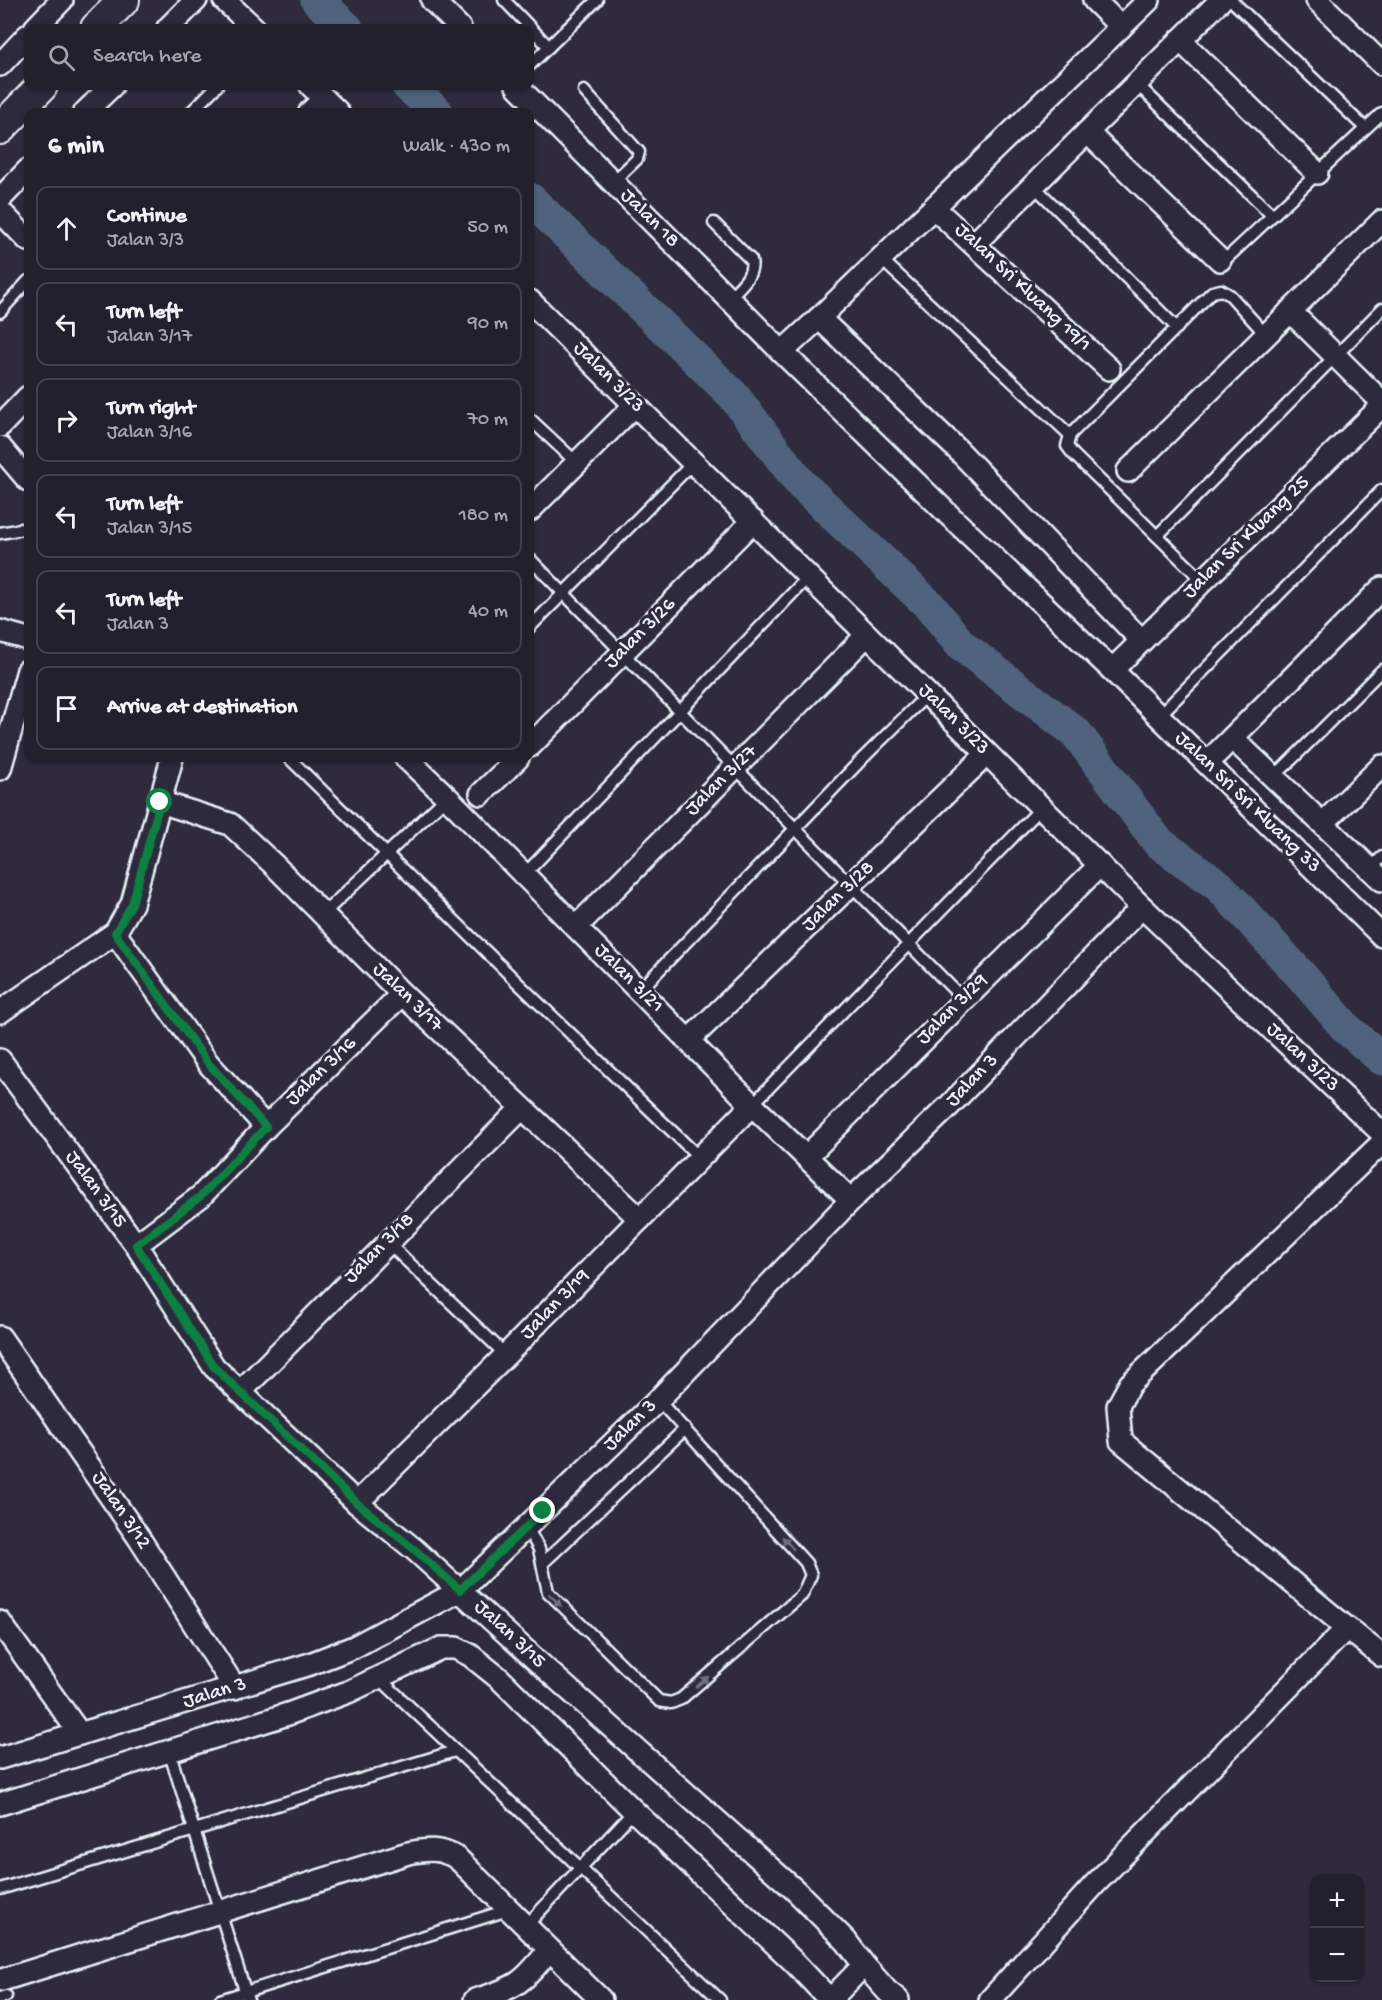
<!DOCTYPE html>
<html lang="en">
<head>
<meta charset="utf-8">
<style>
  :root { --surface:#23202e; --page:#2f2d3a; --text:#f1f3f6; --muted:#a3a3aa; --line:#403e4a }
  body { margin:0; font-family:"Gochi Hand",sans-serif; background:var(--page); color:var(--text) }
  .controls { position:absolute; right:18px; bottom:18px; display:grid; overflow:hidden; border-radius:12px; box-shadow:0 2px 4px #0004 }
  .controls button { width:54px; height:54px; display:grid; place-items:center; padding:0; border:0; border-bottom:2px solid var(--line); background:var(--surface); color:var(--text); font:30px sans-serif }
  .stop { position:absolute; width:18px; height:18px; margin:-14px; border:4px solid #0b8043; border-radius:50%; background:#fff }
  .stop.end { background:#0b8043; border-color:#fff; box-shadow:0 2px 6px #0008 }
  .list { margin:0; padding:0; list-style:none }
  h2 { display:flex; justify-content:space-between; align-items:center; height:78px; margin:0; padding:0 24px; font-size:26px }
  h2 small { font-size:20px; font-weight:400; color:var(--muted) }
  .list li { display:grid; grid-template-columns:39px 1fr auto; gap:18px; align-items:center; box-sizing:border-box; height:84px; margin:0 12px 12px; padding:0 12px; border:2px solid var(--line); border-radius:12px }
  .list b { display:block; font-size:22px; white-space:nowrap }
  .list p { margin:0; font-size:20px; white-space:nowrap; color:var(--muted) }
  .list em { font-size:20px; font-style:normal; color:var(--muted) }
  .icon { flex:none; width:33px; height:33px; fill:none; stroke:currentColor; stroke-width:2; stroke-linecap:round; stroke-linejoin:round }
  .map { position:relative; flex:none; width:1382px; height:2000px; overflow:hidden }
  .search { position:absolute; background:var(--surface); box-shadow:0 2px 4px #0004; left:24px; top:24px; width:510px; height:66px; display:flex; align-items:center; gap:15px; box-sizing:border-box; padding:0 21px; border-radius:12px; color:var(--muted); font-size:22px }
  .panel { position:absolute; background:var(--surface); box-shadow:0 2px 4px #0004; left:24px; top:108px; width:510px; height:654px; border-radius:12px }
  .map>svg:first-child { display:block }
</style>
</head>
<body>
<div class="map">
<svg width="1382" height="2000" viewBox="0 0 1382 2000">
  <rect width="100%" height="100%" fill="#2f2a3d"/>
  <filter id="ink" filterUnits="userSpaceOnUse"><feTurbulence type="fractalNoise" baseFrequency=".0167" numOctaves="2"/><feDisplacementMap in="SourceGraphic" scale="12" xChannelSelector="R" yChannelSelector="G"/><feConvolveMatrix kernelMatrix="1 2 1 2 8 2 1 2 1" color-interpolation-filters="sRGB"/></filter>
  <g filter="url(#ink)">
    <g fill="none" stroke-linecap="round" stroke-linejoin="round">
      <!-- river -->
      <g stroke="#50637b" stroke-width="33">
        <path d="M317 0 347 28"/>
        <path d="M408 86 437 112"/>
        <path d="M530 199 733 395 801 484 930 606 961 645 1076 733 1158 842 1219 886 1298 972 1347 1029 1382 1059"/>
      </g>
      <defs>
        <g id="lane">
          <path d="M504 0 549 47"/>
          <path d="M1231 0 1365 128"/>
          <path d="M530 65 597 0"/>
          <path d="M1136 83 1272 215"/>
          <path d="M584 91 639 152 637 159 612 183"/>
          <path d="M191 112 217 86"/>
          <path d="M1033 185 1177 328"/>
          <path d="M714 223 751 260C755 276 738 288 728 299"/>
          <path d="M881 259 1070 435"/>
          <path d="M1220 260 1226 259 1382 113"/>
          <path d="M0 312 28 281"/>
          <path d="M530 419 577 463"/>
          <path d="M0 533 28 528"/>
          <path d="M1157 536 1382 309"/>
          <path d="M530 559 963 999"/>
          <path d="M1203 581 1073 454 1067 446 1070 435 1212 292 1221 290 1230 295 1266 335"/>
          <path d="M530 627 693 463"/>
          <path d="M1159 716 1382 490"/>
          <path d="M289 758 521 986 700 1158"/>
          <path d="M1274 777 1382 670"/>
          <path d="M1370 869 1382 857"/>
          <path d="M524 875 808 577"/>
          <path d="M323 914 447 797"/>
          <path d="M640 990 863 758 928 694"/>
          <path d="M752 1105 1042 807"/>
          <path d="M387 1242 506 1355"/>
          <path d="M527 1528 539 1549 548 1592 659 1701 671 1703 681 1699 802 1595 811 1575 806 1563 658 1400"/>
          <path d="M543 1563 685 1429"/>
          <path d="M378 1677 720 2000"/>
          <path d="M169 1751 248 2000"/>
          <path d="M0 1889 455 1751"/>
          <path d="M525 1927 634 1811"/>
          <path d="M0 1998 6 1996"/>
          <path d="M220 2000 508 1910"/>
        </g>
        <g id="street">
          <path d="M224 0 254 28"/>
          <path d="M432 0 460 28"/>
          <path d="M1094 0 1121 27"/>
          <path d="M1317 0 1382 64"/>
          <path d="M35 28 62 0"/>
          <path d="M168 28 196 0"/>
          <path d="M1180 40 1317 173"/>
          <path d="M0 65 28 35"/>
          <path d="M311 86 338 112"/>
          <path d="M517 86 782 352 951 517 1112 670 1382 936"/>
          <path d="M85 112 112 86"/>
          <path d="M310 112 324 99"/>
          <path d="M1087 132 1220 260"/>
          <path d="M0 199 28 170"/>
          <path d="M934 208 1109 369"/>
          <path d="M0 211 28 240"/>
          <path d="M974 244 1221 0"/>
          <path d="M530 301 1142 907 1382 1133"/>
          <path d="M1290 311 1382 402"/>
          <path d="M819 318 959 451 1142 641"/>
          <path d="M782 352 819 318 1149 0"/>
          <path d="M0 426 28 397"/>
          <path d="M0 447 28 480"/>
          <path d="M1128 471 1382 221"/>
          <path d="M530 510 635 405"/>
          <path d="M0 631 28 639"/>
          <path d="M1112 670 1382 406"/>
          <path d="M1232 738 1382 880"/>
          <path d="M530 746 753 521"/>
          <path d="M406 758 447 797 752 1105 851 1200"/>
          <path d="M1207 763 1382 588"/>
          <path d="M0 769 28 670"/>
          <path d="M481 794 518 758"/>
          <path d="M160 802 230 824 273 864 402 994 640 1219"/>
          <path d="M1323 823 1382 766"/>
          <path d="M576 927 867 635"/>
          <path d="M115 933 208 1063 266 1127"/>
          <path d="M0 1012 115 933 132 904 172 758"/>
          <path d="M690 1039 987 754"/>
          <path d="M0 1060 136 1245 214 1367 357 1503 415 1550 548 1671 796 1891 846 1941 864 1965 887 1991 898 2000"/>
          <path d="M807 1156 1100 865"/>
          <path d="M136 1245 201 1196 266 1127 402 994"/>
          <path d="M0 1337 139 1538 235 1688"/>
          <path d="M240 1392 522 1108"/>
          <path d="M357 1503 506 1355 752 1105"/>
          <path d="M0 1622 80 1734"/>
          <path d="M1347 1628 1121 1441 1118 1406 1130 1384 1382 1143"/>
          <path d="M0 1758 310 1664 354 1647 461 1590 658 1400 851 1200 950 1105 1142 907"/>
          <path d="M0 1804 288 1714 348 1692 441 1648H456L470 1655 500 1679 634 1811 793 1961 830 2000"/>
          <path d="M2 1980 408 1853C427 1849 440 1848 457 1858L601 2000"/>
          <path d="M475 2000C517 1987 522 1984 549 1950"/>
          <path d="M830 2000 864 1965"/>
          <path d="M990 2000 1095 1884 1347 1628 1382 1656"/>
        </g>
        <g id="secondary">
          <path d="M96 28 124 0"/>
          <path d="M0 129 42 86"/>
        </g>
      </defs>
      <!-- lane casing -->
      <use href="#lane" stroke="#e8f1f8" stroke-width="15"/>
      <!-- street casing -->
      <use href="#street" stroke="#e8f1f8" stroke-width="26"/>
      <!-- secondary casing -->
      <use href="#secondary" stroke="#e8f1f8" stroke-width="34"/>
      <!-- lane -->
      <use href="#lane" stroke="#2f2a3d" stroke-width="10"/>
      <!-- street -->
      <use href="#street" stroke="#2f2a3d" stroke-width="21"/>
      <!-- secondary -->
      <use href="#secondary" stroke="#2f2a3d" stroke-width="30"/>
    </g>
    <!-- one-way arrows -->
    <defs><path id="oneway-solid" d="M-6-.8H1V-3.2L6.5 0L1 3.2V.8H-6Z" transform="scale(1.5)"/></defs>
    <g fill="#70707e">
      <use href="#oneway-solid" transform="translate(788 1543) rotate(-132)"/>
      <use href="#oneway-solid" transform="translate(555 1600) rotate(45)"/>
      <use href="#oneway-solid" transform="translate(702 1682) rotate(-41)"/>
    </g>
  </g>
  <g fill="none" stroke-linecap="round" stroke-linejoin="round" filter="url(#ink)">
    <!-- route -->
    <path stroke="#0b8043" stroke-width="8" d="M160 802 132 904 115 933 208 1063 266 1127 201 1196 136 1245 214 1367 357 1503 415 1550 460 1590 543 1511"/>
  </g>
  <g text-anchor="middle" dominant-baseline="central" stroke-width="6" stroke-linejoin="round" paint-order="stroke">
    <!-- street labels -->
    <g font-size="21" fill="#e8f1f8" stroke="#2f2a3d">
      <text transform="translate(649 219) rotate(45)">Jalan 18</text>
      <text transform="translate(1022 288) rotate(43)">Jalan Sri Kluang 19/1</text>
      <text transform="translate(608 378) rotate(45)">Jalan 3/23</text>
      <text transform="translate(1247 538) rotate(-44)">Jalan Sri Kluang 25</text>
      <text transform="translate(641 634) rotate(-45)">Jalan 3/26</text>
      <text transform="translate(953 720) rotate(45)">Jalan 3/23</text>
      <text transform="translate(722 781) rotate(-45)">Jalan 3/27</text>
      <text transform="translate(1247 803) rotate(44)">Jalan Sri Sri Kluang 33</text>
      <text transform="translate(839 897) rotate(-44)">Jalan 3/28</text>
      <text transform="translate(628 979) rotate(45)">Jalan 3/21</text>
      <text transform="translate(407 998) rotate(44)">Jalan 3/17</text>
      <text transform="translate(953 1010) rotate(-45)">Jalan 3/29</text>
      <text transform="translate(1302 1058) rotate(43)">Jalan 3/23</text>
      <text transform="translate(322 1072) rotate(-44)">Jalan 3/16</text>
      <text transform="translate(973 1081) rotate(-46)">Jalan 3</text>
      <text transform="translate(95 1190) rotate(54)">Jalan 3/15</text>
      <text transform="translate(380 1249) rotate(-45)">Jalan 3/18</text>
      <text transform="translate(556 1305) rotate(-46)">Jalan 3/19</text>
      <text transform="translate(631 1426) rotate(-44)">Jalan 3</text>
      <text transform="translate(120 1511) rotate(56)">Jalan 3/12</text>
      <text transform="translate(509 1635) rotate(43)">Jalan 3/15</text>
      <text transform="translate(215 1694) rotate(-17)">Jalan 3</text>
    </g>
  </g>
</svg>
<div class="controls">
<button>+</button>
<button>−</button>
</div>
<div class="stop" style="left:160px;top:802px"></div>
<div class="stop end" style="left:543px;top:1511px"></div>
<div class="search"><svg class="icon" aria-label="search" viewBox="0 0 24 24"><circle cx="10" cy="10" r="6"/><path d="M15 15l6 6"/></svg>Search here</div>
<section class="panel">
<h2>6 min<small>Walk · 430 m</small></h2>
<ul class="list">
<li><svg class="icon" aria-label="ahead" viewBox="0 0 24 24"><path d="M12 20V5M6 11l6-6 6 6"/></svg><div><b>Continue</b><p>Jalan 3/3</p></div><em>50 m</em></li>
<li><svg class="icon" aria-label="left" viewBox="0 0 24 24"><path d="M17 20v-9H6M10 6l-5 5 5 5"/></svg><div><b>Turn left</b><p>Jalan 3/17</p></div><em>90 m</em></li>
<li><svg class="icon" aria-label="right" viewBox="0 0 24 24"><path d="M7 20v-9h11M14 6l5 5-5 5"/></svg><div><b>Turn right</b><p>Jalan 3/16</p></div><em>70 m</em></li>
<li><svg class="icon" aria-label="left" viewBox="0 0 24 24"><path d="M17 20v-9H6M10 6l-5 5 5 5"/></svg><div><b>Turn left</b><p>Jalan 3/15</p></div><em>180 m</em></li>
<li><svg class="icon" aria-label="left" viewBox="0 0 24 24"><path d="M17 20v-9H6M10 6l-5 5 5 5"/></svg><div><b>Turn left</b><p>Jalan 3</p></div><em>40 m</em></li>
<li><svg class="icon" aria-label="arrive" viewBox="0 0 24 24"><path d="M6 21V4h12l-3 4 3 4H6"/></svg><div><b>Arrive at destination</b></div></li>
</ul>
</section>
</div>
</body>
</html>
